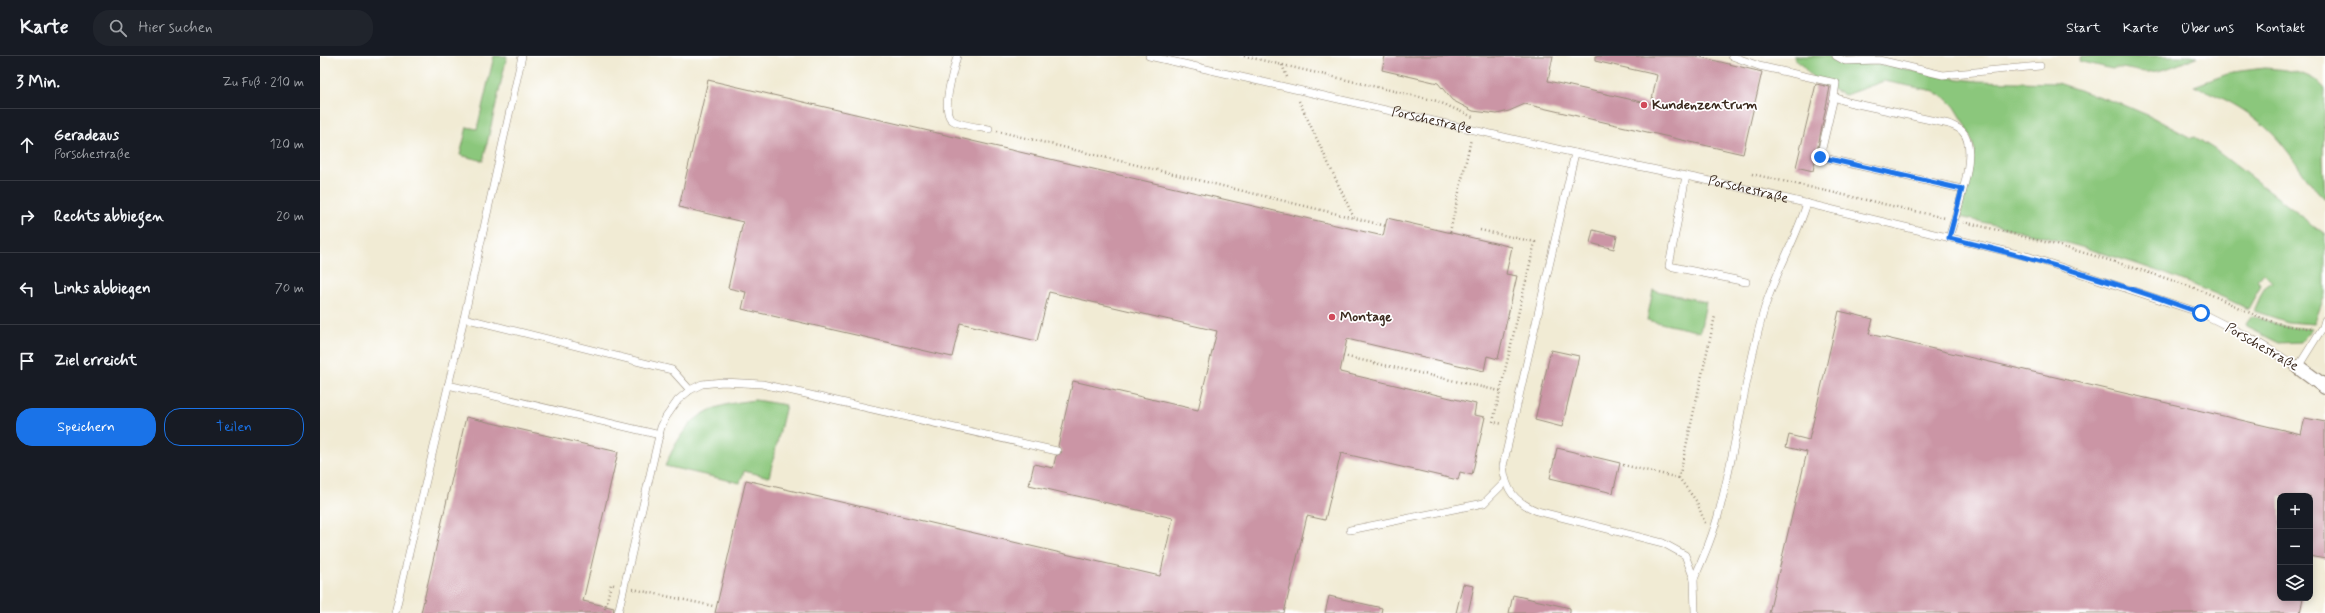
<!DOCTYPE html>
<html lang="de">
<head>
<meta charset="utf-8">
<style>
  :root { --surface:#171b24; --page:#20242c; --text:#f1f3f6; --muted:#9ea1a6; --line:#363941; --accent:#1a73e8 }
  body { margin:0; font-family:Mynerve,sans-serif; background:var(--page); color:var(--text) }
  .controls { position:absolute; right:12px; bottom:12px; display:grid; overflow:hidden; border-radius:8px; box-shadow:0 2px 10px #0003 }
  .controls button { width:36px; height:36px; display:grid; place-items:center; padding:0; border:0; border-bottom:1px solid var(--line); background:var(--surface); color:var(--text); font:20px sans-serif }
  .stop { position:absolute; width:12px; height:12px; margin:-9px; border:3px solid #1a73e8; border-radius:50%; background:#fff }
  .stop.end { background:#1a73e8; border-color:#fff; box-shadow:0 1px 4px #0008 }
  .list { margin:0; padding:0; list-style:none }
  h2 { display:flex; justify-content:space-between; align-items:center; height:52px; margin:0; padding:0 16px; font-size:17px }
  h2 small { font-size:13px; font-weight:400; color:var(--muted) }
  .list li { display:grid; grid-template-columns:26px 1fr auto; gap:12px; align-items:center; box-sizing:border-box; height:72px; padding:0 16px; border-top:1px solid var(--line) }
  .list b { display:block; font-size:15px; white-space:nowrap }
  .list p { margin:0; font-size:13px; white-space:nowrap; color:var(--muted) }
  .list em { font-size:13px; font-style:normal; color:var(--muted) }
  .actions { display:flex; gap:8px; padding:12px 16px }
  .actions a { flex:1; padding:9px 0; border:1px solid var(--accent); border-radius:16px; text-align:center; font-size:14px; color:var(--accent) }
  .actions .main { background:var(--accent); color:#fff }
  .icon { flex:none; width:22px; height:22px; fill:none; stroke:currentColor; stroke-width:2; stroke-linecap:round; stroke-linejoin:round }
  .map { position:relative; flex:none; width:2005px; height:557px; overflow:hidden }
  header { display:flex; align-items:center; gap:24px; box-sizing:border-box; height:56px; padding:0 20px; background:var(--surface); border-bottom:1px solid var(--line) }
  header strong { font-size:19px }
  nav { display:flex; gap:22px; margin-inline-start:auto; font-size:14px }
  .search { width:280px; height:36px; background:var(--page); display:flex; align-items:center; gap:10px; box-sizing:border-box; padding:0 14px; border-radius:16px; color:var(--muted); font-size:15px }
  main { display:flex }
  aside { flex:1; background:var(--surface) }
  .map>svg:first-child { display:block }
</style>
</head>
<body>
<header>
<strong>Karte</strong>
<div class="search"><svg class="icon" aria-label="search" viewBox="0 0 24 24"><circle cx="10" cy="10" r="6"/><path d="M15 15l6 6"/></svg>Hier suchen</div>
<nav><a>Start</a><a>Karte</a><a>Über uns</a><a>Kontakt</a></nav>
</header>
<main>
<aside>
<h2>3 Min.<small>Zu Fuß · 210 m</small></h2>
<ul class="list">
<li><svg class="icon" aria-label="ahead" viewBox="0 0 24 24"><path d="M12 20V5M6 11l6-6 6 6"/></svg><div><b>Geradeaus</b><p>Porschestraße</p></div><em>120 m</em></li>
<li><svg class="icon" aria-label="right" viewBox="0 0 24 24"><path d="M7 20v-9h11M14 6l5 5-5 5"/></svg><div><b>Rechts abbiegen</b></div><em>20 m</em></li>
<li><svg class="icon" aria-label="left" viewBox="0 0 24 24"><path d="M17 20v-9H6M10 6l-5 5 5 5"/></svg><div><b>Links abbiegen</b></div><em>70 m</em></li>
<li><svg class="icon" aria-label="arrive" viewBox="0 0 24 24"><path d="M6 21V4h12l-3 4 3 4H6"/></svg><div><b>Ziel erreicht</b></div></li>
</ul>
<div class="actions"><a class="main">Speichern</a><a>Teilen</a></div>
</aside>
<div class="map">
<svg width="2005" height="557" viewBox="0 0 2005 557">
  <rect width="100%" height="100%" fill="#fff"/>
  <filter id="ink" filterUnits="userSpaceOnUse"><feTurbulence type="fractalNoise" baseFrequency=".025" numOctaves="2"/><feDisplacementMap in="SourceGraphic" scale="8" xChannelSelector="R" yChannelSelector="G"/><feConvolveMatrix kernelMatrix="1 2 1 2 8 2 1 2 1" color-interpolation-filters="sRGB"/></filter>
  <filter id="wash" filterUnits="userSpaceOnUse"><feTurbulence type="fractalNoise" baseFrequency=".012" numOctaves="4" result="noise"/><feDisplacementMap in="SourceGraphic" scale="16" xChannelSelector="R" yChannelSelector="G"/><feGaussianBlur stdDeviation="0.9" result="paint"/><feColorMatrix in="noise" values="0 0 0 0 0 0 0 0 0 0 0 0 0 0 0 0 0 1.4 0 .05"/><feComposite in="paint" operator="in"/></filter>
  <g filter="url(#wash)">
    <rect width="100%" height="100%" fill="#f1ebd4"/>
    <!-- green -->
    <g fill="#8bc77c" stroke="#63784d">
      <path d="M174 0H187L163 105 140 99 147 71 157 73Z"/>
      <path d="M1473 0H1509L1530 8H1562L1623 21 1657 25 1738 27 1804 49 1832 61 1871 82 1875 81 1894 93 2005 178V239L1994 268 1968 266 1934 255 1944 232 1952 226 1943 217 1937 224 1941 229 1928 253C1837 208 1738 183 1640 161L1655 95 1646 69 1635 51 1627 43 1614 35 1564 25 1525 39 1498 27Z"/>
      <path d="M1761 0H1878C1864 6 1846 15 1829 16 1817 17 1802 9 1792 13L1759 5Z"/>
      <path d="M1944 12C1964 13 1992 16 2005 33L2003 103 2005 143C1989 128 1979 109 1965 92 1941 61 1910 44 1874 30L1913 16Z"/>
      <path d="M1333 234 1386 246 1380 276 1327 264Z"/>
      <path d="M1932 260 1966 271 1992 273 1981 286 1959 287 1927 271 1926 268Z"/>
      <path d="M435 344 466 349 449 421 424 415 420 427 345 410C367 361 382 350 435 344Z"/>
    </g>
    <g id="blocks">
      <!-- building -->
      <g fill="#cb95a5">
        <path d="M1065 0H1233L1228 25 1331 48 1337 19 1275 5V0H1376L1442 16 1423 98 1205 48 1189 55 1177 58 1153 55 1132 44 1118 27 1062 14Z"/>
        <path d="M388 24 1063 180 1067 162 1192 191 1186 218 1197 220 1178 303 1167 300 1164 315 1027 283 1020 316 1156 348 1154 359 1165 361 1152 419 1140 416 1138 424 1021 397 1005 464 987 460 964 557H395L426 424 840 520 853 462 709 429 714 408 733 412 736 400 742 396 738 390 753 325 878 354 897 275 729 236 717 285 640 267 632 301 422 253 426 236 408 232 423 166 359 151Z"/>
        <path d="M1496 28 1510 31 1493 115 1476 111Z"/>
        <path d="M1273 174 1297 180 1294 193 1270 187Z"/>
        <path d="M1519 255 1553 263 1549 278 1981 378 1985 362 2005 366V503L1990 500V440H1960V542H1983L1980 557H1449L1487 396 1466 391 1469 379 1489 384Z"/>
        <path d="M1231 294 1259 300 1242 371 1215 364Z"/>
        <path d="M146 361 298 396 263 545 294 552 293 557H101Z"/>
        <path d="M1237 392 1300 407 1293 437 1230 422Z"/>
        <path d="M1143 528 1154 530 1148 557H1136Z"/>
        <path d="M1193 539 1250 552V557H1189Z"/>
        <path d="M1009 540 1062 552 1061 557H1005Z"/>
      </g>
    </g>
  </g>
  <g filter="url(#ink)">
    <use href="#blocks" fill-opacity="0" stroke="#968a79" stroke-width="1"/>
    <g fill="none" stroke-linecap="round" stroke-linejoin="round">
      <defs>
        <g id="lane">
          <path d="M637 0C634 13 620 55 632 64 641 70 658 71 669 73"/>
          <path id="s1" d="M829 0 1255 97 1414 130 1710 201 1881 257 1929 281 1978 311 2003 271 2005 264"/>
          <path d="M1412 0 1439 10 1516 27 1514 41 1528 46 1629 68C1633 70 1639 72 1642 75 1661 93 1635 159 1629 182"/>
          <path d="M1516 0 1525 5 1559 4 1623 19 1720 10"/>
          <path d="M1514 41 1500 101 1642 133"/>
          <path d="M1255 97 1183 410C1186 435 1194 445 1217 455L1343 487 1365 499 1374 523 1375 557"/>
          <path d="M1366 120 1349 210 1426 226"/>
          <path d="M144 262 352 314 370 334"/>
          <path d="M128 329 340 379"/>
          <path d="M1030 474 1164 447 1185 426"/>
          <path d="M1374 523C1384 500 1394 477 1400 452 1417 387 1425 319 1444 254 1455 217 1476 184 1487 147"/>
          <path d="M75 557 144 262 202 0"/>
          <path d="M298 557 341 371 346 361 358 344 370 334 382 328 403 326 442 328 737 395"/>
        </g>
        <path id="street" d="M1978 311 2005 331"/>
      </defs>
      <!-- lane casing -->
      <use href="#lane" stroke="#968a79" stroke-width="8"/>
      <!-- street casing -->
      <use href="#street" stroke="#968a79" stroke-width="16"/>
      <!-- path -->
      <g stroke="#968a79" stroke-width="2.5" stroke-dasharray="1 3" stroke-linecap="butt">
        <path d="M924 0 1117 45 1155 62"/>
        <path d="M962 9 967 21"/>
        <path d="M979 45 1034 162 1066 170"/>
        <path d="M677 75 1034 162"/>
        <path d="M1432 118 1625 162"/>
        <path d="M1643 166C1723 184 1801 206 1877 233 1915 247 1950 273 1991 272"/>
        <path d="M1160 174 1215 186 1173 366 1183 368"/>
        <path d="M1130 176 1151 83"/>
        <path d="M1023 300 1180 335"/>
        <path d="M1303 409 1359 422"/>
        <path d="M1385 467 1377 446 1359 422 1395 260"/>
        <path d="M313 533 393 550"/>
        <path d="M284 557 291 528 294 529"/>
      </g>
      <!-- lane -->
      <use href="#lane" stroke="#fff" stroke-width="7"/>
      <!-- street -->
      <use href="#street" stroke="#fff" stroke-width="14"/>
    </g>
  </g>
  <g fill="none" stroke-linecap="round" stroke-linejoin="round" filter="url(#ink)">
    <!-- route -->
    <path stroke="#1a73e8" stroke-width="5" d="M1500 101 1642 133 1629 182C1715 202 1798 227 1881 257"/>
  </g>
  <!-- markers -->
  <g fill="#d1495b" stroke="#fff" stroke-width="1.5">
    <circle cx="1324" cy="49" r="4"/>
    <circle cx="1012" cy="261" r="4"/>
  </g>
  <g text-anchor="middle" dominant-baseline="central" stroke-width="3.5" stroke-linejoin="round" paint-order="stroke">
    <!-- poi labels -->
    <g font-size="14" font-weight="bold" fill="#3b2a1e" stroke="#fff" text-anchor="start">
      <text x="1332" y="49">Kundenzentrum</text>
      <text x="1020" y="261">Montage</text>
    </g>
    <!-- street labels -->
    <g font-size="14" fill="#3b2a1e" stroke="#fff">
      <text stroke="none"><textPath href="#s1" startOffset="290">Porschestraße</textPath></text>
      <text stroke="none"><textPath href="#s1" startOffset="614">Porschestraße</textPath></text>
      <text transform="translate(1942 291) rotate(30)">Porschestraße</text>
    </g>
  </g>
</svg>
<div class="controls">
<button>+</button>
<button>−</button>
<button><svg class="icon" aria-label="layers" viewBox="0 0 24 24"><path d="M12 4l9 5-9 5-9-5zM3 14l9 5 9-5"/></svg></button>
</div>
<div class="stop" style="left:1881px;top:257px"></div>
<div class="stop end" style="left:1500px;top:101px"></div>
</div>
</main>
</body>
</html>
